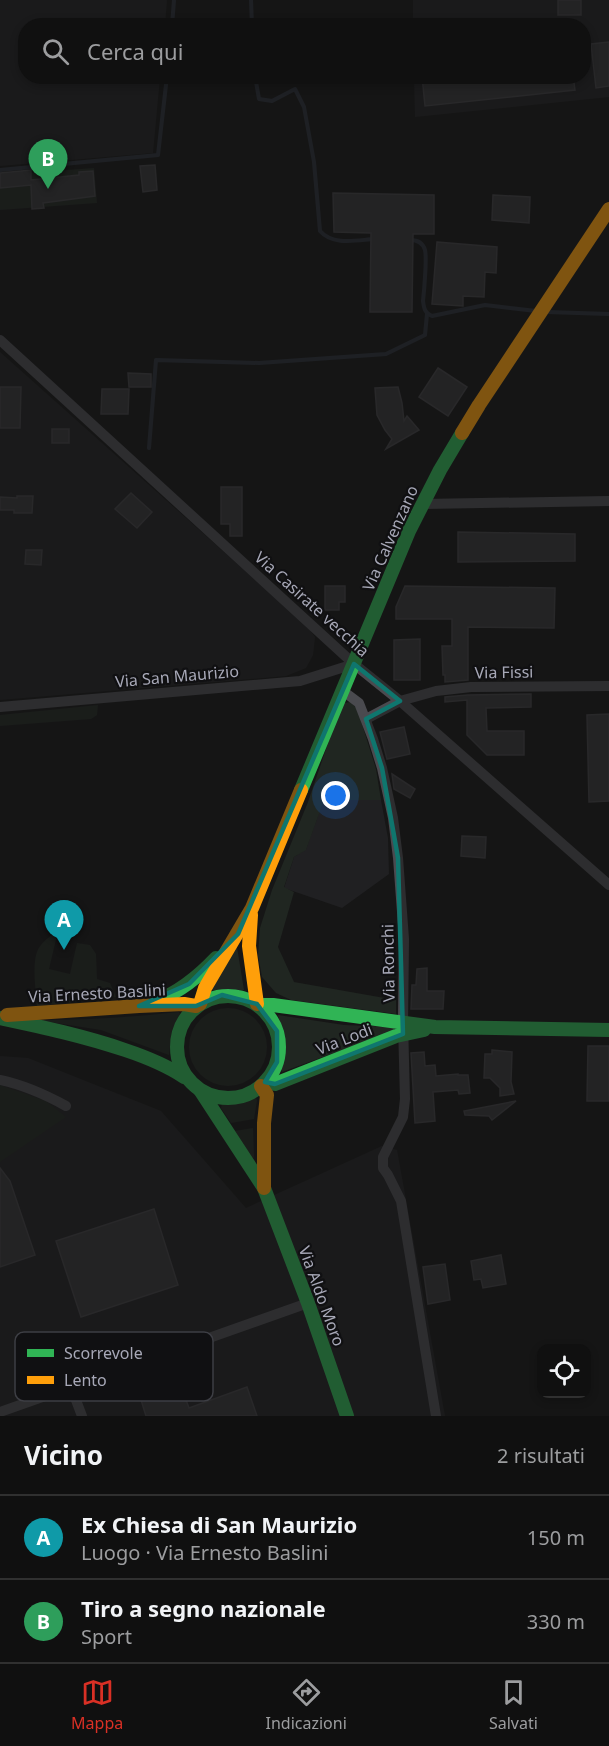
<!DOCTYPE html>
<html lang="it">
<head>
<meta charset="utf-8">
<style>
  :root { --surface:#101010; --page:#191919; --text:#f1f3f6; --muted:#9c9d9f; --line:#303030; --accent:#d93025 }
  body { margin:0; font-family:"Noto Sans",sans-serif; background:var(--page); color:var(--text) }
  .controls { position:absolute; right:18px; bottom:18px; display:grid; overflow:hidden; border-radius:12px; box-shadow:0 3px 9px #0003 }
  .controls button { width:54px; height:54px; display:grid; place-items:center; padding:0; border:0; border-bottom:2px solid var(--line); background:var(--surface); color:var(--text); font:30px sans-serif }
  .you { position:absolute; left:336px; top:796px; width:21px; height:21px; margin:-15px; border:4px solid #fff; border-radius:50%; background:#1a73e8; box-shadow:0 0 0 9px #1a73e833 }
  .badge { display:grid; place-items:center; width:39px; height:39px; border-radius:50%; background:var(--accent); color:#fff; font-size:20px; font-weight:700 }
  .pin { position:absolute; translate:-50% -50px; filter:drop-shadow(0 2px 3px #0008) }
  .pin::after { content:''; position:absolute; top:32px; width:21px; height:18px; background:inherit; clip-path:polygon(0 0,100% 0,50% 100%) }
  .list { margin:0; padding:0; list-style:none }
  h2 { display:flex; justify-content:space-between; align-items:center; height:78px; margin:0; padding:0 24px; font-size:26px }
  h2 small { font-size:20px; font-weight:400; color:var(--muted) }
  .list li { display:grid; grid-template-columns:39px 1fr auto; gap:18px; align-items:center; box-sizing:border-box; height:84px; padding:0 24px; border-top:2px solid var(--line) }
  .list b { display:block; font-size:22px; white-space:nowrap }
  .list p { margin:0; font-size:20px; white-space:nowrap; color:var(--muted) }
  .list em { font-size:20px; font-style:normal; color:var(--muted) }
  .icon { flex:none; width:33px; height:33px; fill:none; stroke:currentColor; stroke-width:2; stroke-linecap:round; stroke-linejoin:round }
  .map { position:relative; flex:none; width:609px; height:1416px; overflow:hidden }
  .search { position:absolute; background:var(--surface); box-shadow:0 3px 9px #0003; left:18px; right:18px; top:18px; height:66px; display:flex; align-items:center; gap:15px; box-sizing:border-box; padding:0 21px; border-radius:24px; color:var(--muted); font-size:22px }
  .sheet { height:246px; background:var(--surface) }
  nav { display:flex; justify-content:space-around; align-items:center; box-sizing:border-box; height:84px; border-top:2px solid var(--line); background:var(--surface); font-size:16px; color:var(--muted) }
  nav a { display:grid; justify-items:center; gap:3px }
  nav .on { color:var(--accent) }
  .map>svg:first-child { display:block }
</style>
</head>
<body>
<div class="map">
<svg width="609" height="1416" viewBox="0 0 609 1416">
  <rect width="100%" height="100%" fill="#161616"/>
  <!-- built -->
  <g fill="#202022">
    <path d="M0 0H167L165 25 26 26V76L160 77 153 153 0 166Z"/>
    <path d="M413 0H609V97L415 117 414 77 584 76V26L413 25Z"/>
    <path d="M0 352 307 626 315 637 313 655 306 668 286 676 0 700Z"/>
    <path d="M324 799 381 800 388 838 389 874 342 908 284 888 294 857 306 849Z"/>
    <path d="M0 1056 28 1058 161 1111 246 1208 382 1146 397 1150 445 1416H0Z"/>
  </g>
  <!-- green -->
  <g fill="#202621">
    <path d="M94 168 97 203 0 210V175Z"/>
    <path d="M350 702 357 708 376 769 381 800H324L306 850 294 857 284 887 294 892 278 947 294 982 396 1000V1014L291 1000 276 993 262 977 258 955 260 928 272 890 308 802 340 708 344 703Z"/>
    <path d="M98 705 97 715 91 719 0 726V715Z"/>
    <path d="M58 931 49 969 70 974 77 943 90 945 96 954 97 979 110 983 116 997 37 1006C36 992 32 965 37 952 40 943 50 936 58 931Z"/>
    <path d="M237 947 244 990H210Z"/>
    <circle cx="228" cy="1047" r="39"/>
    <path d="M179 1012 180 1014 172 1030 169 1055 101 1030 43 1021V1020C89 1020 134 1017 179 1012Z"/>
    <path d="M278 1015 344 1025 394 1027V1031L282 1072 281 1069C290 1044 283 1037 278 1015Z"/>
    <path d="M0 1085 46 1101 66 1117 0 1162Z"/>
    <path d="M256 1098 257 1100 254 1119 231 1123 221 1108 222 1104H237Z"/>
    <path d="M253 1128 254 1157 253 1159 235 1131Z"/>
  </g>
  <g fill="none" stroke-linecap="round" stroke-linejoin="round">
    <!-- stream -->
    <g stroke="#292e37" stroke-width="4">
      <path d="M251 0 252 26"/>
      <path d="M172 26 174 0"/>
      <path d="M255 76 259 99 272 101 295 89 304 107 314 162 320 231C333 246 357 240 375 239"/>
      <path d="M0 170 158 155 167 76"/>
      <path d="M410 240C417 240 423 243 425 250 427 258 424 292 423 301 424 309 425 313 432 316L485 305 536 311"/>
      <path d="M547 312 609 314"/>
      <path d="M149 448 156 360 259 363 386 354 425 335 427 314"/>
    </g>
  </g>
  <!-- building -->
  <g fill="#343435" stroke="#3f3e42" stroke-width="1.5">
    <rect x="558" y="0" width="23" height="15"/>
    <path d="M609 42V86L596 88 591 44Z"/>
    <path d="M422 76H573L575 90 425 106Z"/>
    <path d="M155 165 157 190 143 192 140 166Z"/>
    <path d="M31 170V180L79 175V172L93 171 95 196 43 203 44 208 32 209 31 185 0 188V173Z"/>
    <path d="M333 193 434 195V234H413L412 312H370L371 233 334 232Z"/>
    <path d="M493 195 530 197 529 223 492 220Z"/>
    <path d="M437 242 497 247 496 273 485 272 484 297 463 296V306L432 304Z"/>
    <path d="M438 368 467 387 448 416 419 397Z"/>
    <path d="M128 373 151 374V387H129Z"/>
    <path d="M0 387H21L20 428H0Z"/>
    <path d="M398 387 402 403 404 421 407 416 419 430 386 449 392 439 385 430 377 415 375 388Z"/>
    <path d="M102 389H129L128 414H101Z"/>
    <rect x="52" y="429" width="17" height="14"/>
    <path d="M221 487H242V536H230V524H221Z"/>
    <path d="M131 493 152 512 137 528 115 509Z"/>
    <path d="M17 496H33L32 513H14V510H0V497L17 498Z"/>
    <path d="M458 532 575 534V561L458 562Z"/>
    <path d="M26 550H42L41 565 25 564Z"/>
    <path d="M325 586H345V602H339V610H325Z"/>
    <path d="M405 586 555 588 554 628 468 627V680L445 682V675H443L442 646H452V619H396V607Z"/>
    <path d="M420 639V680H394V640Z"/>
    <path d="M531 694V707L486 708 487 731H524V755H487L467 735V700L445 702V697L468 695Z"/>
    <path d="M609 714V801L589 802 587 715Z"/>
    <path d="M404 727 410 754 387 759 380 732Z"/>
    <path d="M392 774 415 789 410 798 394 789Z"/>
    <path d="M462 836 486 837 485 858 461 856Z"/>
    <path d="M427 968V991H444L443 1009H411L412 985H416L417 969Z"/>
    <path d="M588 1046H609V1101H587Z"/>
    <path d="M492 1050 512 1052 511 1082 514 1094 500 1096V1088L490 1078H484L485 1054H492Z"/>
    <path d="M424 1052 425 1066 435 1065 436 1076 458 1074V1075H468L470 1093 459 1094 458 1090 433 1092 435 1121 415 1123 411 1053Z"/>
    <path d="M516 1101 492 1120 489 1116 465 1115 464 1111Z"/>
    <path d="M0 1168 10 1181 35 1255 0 1267Z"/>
    <path d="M154 1209 178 1285 81 1317 56 1241Z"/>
    <path d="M501 1255 506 1284 483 1288 481 1279 474 1280 471 1261Z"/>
    <path d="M445 1264 450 1300 428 1304 423 1267Z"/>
    <path d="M181 1386 189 1408 247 1387 257 1416H146L141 1400Z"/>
  </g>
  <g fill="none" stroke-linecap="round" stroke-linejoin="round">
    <!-- street -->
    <g stroke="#4a4a4f" stroke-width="10">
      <path d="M0 340 354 664 400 701 609 885"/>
      <path d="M423 504 609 501"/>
      <path d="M343 691 359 703 373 739 382 768 393 818 398 858 404 939 403 1023 405 1099 403 1117 383 1157V1168L388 1175 401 1201 436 1416"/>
      <path d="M0 707 300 681 354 664"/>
      <path d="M366 719 400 701 436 691 471 687 609 686"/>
      <path d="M0 1080C24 1085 44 1094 66 1106"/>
      <path d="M71 1387 82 1416"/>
      <path d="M0 1412 308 1303"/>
    </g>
    <!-- fast -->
    <g stroke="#30b455" stroke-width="14">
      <path d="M301 790 409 531 440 470 462 433"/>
      <circle cx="228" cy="1047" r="51"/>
      <path d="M156 1001C180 992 198 977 216 958"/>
      <path d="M259 1005H273L435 1027 609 1030"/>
      <path d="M0 1018C42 1027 84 1036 125 1050 146 1057 166 1065 184 1077"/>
      <path d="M265 1082 275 1084 396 1036 424 1030"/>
      <path d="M200 1090 264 1188 308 1303 347 1416"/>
    </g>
    <!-- slow -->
    <g stroke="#ff9f0a" stroke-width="14">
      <path d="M462 433 479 405 609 209"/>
      <path d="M251 915 249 946 257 1004"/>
      <path d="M200 1004 205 988 252 908 301 790"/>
      <path d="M7 1015 139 1006 184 1004 196 1006"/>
      <path d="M261 1086 267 1095 264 1123V1188"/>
    </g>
  </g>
  <!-- marked area -->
  <path d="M0 0H609V1416H0ZM354 664 400 701 366 719 382 768 398 858 403 1034 275 1084 265 1082 277 1062V1031L257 1004 222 995 196 1006H139L189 984 238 934Z" fill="#161616" fill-opacity=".55" fill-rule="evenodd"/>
  <path fill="none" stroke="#0f766e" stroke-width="4.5" stroke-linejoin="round" d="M354 664 400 701 366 719 382 768 398 858 403 1034 275 1084 265 1082 277 1062V1031L257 1004 222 995 196 1006H139L189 984 238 934Z"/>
  <g text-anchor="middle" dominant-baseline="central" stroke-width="4.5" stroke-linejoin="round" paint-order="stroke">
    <!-- street labels -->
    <g font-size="16" fill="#a7a8b7" stroke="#101012">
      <text transform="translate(390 538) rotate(-66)">Via Calvenzano</text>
      <text transform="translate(312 604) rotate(42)">Via Casirate vecchia</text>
      <text transform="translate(504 672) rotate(-1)">Via Fissi</text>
      <text transform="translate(177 676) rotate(-5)">Via San Maurizio</text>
      <text transform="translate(388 963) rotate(-91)">Via Ronchi</text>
      <text transform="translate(97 993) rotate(-3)">Via Ernesto Baslini</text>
      <text transform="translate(344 1039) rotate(-21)">Via Lodi</text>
      <text transform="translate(322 1296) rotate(70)">Via Aldo Moro</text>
    </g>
  </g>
  <!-- legend -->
  <rect x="15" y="1332" width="198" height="69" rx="9" fill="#101012" stroke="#3d3e44" stroke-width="1.5"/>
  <rect x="27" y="1349" width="27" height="8" fill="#30b455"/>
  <rect x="27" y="1376" width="27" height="8" fill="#ff9f0a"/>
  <g font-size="16" fill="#a7a8b7">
    <text x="64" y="1359">Scorrevole</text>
    <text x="64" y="1386">Lento</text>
  </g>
</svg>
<div class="controls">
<button><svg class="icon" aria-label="locate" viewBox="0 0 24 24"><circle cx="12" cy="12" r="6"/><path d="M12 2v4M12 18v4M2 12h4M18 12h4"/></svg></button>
</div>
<div class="you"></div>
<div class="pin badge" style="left:64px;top:950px;background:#0f9aa8">A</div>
<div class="pin badge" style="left:48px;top:189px;background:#2e9e5b">B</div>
<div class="search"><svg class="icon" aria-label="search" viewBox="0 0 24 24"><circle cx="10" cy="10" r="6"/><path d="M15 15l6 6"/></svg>Cerca qui</div>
</div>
<section class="sheet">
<h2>Vicino<small>2 risultati</small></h2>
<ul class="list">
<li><span class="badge" style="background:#0f9aa8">A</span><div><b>Ex Chiesa di San Maurizio</b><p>Luogo · Via Ernesto Baslini</p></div><em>150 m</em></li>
<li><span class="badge" style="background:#2e9e5b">B</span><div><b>Tiro a segno nazionale</b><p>Sport</p></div><em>330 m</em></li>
</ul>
</section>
<nav>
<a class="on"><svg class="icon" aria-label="map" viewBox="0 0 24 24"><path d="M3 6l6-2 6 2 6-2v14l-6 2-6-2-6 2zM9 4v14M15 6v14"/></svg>Mappa</a>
<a><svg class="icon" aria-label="directions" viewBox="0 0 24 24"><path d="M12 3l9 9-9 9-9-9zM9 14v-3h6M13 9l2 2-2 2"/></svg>Indicazioni</a>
<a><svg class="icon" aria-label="saved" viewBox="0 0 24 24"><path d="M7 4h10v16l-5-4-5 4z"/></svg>Salvati</a>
</nav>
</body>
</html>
